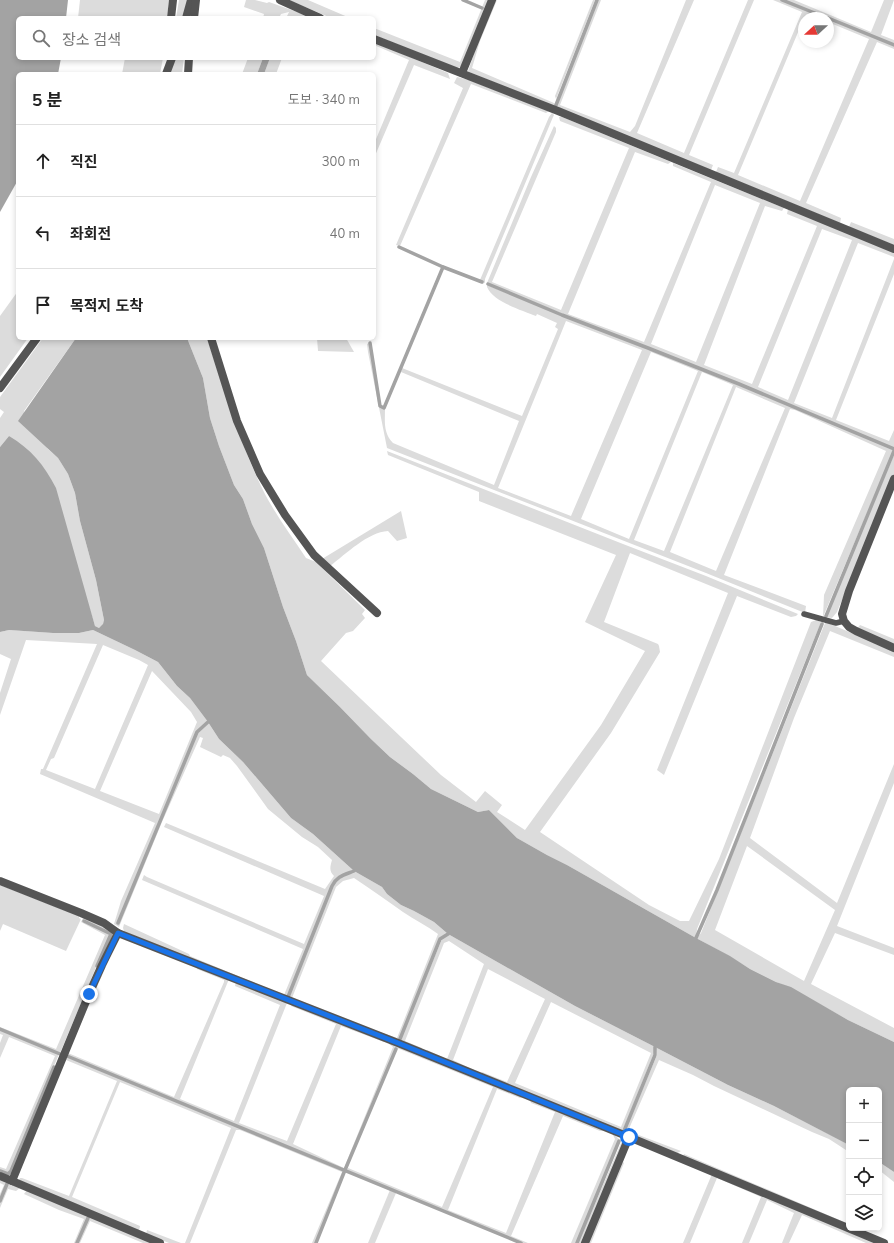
<!DOCTYPE html>
<html lang="ko">
<head>
<meta charset="utf-8">
<style>
  :root { --surface:#fff; --page:#f2f2f2; --text:#222; --muted:#767676; --line:#e0e0e0 }
  body { margin:0; font-family:Mulish,"Noto Sans KR",sans-serif; background:var(--page); color:var(--text) }
  .controls { position:absolute; right:12px; bottom:12px; display:grid; overflow:hidden; border-radius:6px; box-shadow:0 2px 6px #0003 }
  .controls button { width:36px; height:36px; display:grid; place-items:center; padding:0; border:0; border-bottom:1px solid var(--line); background:var(--surface); color:var(--text); font:20px sans-serif }
  .compass { position:absolute; left:798px; top:12px; width:36px; height:36px; border-radius:50%; background:var(--surface); box-shadow:0 2px 6px #0003; rotate:249deg }
  .stop { position:absolute; width:12px; height:12px; margin:-9px; border:3px solid #1a73e8; border-radius:50%; background:#fff }
  .stop.end { background:#1a73e8; border-color:#fff; box-shadow:0 1px 4px #0008 }
  .list { margin:0; padding:0; list-style:none }
  h2 { display:flex; justify-content:space-between; align-items:center; height:52px; margin:0; padding:0 16px; font-size:17px }
  h2 small { font-size:13px; font-weight:400; color:var(--muted) }
  .list li { display:grid; grid-template-columns:26px 1fr auto; gap:12px; align-items:center; box-sizing:border-box; height:72px; padding:0 16px; border-top:1px solid var(--line) }
  .list b { display:block; font-size:15px; white-space:nowrap }
  .list em { font-size:13px; font-style:normal; color:var(--muted) }
  .icon { flex:none; width:22px; height:22px; fill:none; stroke:currentColor; stroke-width:2; stroke-linecap:round; stroke-linejoin:round }
  .map { position:relative; flex:none; width:894px; height:1243px; overflow:hidden }
  .search { position:absolute; background:var(--surface); box-shadow:0 2px 6px #0003; left:16px; top:16px; width:360px; height:44px; display:flex; align-items:center; gap:10px; box-sizing:border-box; padding:0 14px; border-radius:6px; color:var(--muted); font-size:15px }
  .panel { position:absolute; background:var(--surface); box-shadow:0 2px 6px #0003; left:16px; top:72px; width:360px; height:268px; border-radius:6px }
  .map>svg:first-child { display:block }
</style>
</head>
<body>
<div class="map">
<svg width="894" height="1243" viewBox="0 0 894 1243">
  <rect width="100%" height="100%" fill="#fff"/>
  <!-- green -->
  <g fill="#dcdcdc" fill-rule="evenodd">
    <path d="M80 0H169L167 18H78Z"/>
    <path d="M179 0H188L183 18H176Z"/>
    <path d="M246 0H255L267 3 269 2 314 18H286L289 12 281 14 279 18H263L264 14 244 7Z"/>
    <path d="M289 0H308L350 18H331Z"/>
    <path d="M485 0H490L464 64 460 67 457 68 374 35V28L460 62Z"/>
    <path d="M493 0H497L480 41 472 68 554 103 556 105 557 104 598 0H601L560 105 630 132 635 126 686 0H694L637 133 684 153 748 0H754L689 155 713 165 711 170 469 72 468 71Z"/>
    <path d="M593 0H595L556 99 555 96Z"/>
    <path d="M773 0H781L825 18H817L807 14 804 18 738 175 800 201 869 39 828 22V19L894 46V49L877 42 806 203 841 218 840 223 716 172 718 167 734 173 802 12Z"/>
    <path d="M787 0H794L871 32 884 0H894L881 35 894 40V44L787 1Z"/>
    <path d="M374 42 448 73 450 79 414 65 374 158V144L409 60 374 45Z"/>
    <path d="M125 58H163L160 74H122Z"/>
    <path d="M175 58H184L182 74H169Z"/>
    <path d="M248 58H263L257 74H242Z"/>
    <path d="M270 58H282L276 74H264Z"/>
    <path d="M457 77 469 80 549 111 546 113 471 84 400 246 396 245 463 88 454 83Z"/>
    <path d="M552 113 554 115 553 117 485 279V283L480 280 549 117Z"/>
    <path d="M559 117H562L671 162 668 164 635 152 568 314 644 342 711 182 673 166V163L784 208 782 211 765 206 704 365 752 384 817 226 787 214 788 209 894 252V257L858 243 794 403 832 418 894 259V274L836 420 889 441 894 430V448L701 368 563 314 487 283 531 177 554 126 556 128V132L492 282 561 310 629 148 560 121ZM715 185 760 203 696 362 651 344ZM822 229 852 240 788 400 758 387Z"/>
    <path d="M851 222 894 239V245L849 227Z"/>
    <path d="M487 285 563 316 701 370 894 449 823 617 824 595 886 451 795 410 790 409 724 575 806 606 805 613 706 573 387 448 368 352 367 344 369 343 380 407 385 409C385 421 383 433 393 443L494 485 519 421 401 372 402 368 522 416 558 329 555 327 557 323 537 314 536 316C522 310 493 302 487 287ZM566 321 642 350 571 516 498 488ZM651 352 698 371 629 539 581 519ZM702 372 733 385 664 551 634 540ZM736 387 785 408 716 571 670 552Z"/>
    <path d="M18 291V338H28L0 377V316Z"/>
    <path d="M43 338H76L24 411 48 449 58 458 68 474 75 493 80 521 96 580 104 620 103 625 99 628 95 626 86 597 9 436 0 447V418L4 412 0 409V397Z"/>
    <path d="M187 338H207C223 387 239 441 262 488 274 513 291 535 306 558L316 562 365 610 362 614 365 618 353 631 346 633 321 661 441 775 476 802 485 791 502 805 497 812 525 830 601 725 645 651 585 622 616 555 479 501V492L388 455 387 451 623 544 706 576 798 614 796 616 791 617 737 596 664 775 657 770 728 593 630 553 604 622 658 644 659 646 660 652 611 733 540 832 649 905 680 921H689L719 859 811 622 816 620 821 622 697 929 696 938 701 933 825 623H828L894 651V657L830 631 794 718 750 838 837 903 894 764V783L837 926 894 948V955L835 933 811 984 894 1028V1042L848 1020 791 988 776 982 750 969 729 956 696 938 567 865 547 855 517 838 489 810 478 812 431 789 413 774 390 757 371 739 340 707 307 675 296 641 283 607 264 548 252 524 243 499 234 485 219 446 210 418 203 378ZM747 846 835 910 804 981 715 930Z"/>
    <path d="M317 338H346L354 352 318 351Z"/>
    <path d="M894 455V475L837 612 832 618 826 617Z"/>
    <path d="M401 511 407 538 397 541 388 531C368 532 346 554 330 566L322 559Z"/>
    <path d="M860 625 894 639V646L857 629Z"/>
    <path d="M9 630 53 633H79L93 630 135 650 158 662 177 686 190 698 208 722 219 739 243 762 291 818 313 834 354 871 382 887 387 894 401 905 414 911 434 922 448 934 575 1006 655 1047 728 1085 774 1106 846 1143 849 1145V1152L829 1139 812 1132 714 1086 693 1075 659 1060 628 1131 681 1151 676 1154 480 1075 482 1072 507 1082 545 999 488 969 453 1060 474 1070 473 1073 425 1053 427 1050 447 1059 484 964 449 941 444 943 405 1041 422 1048V1052L379 1034 380 1032 397 1038 438 934C427 926 415 920 403 912 387 901 371 889 354 878L343 881 336 887 292 998 373 1030V1032L287 998 128 933 124 931 123 928 124 924 189 954 190 956 284 995 303 949 142 880 144 875 147 877 304 944 324 896 164 827 166 823 325 889 334 876C329 871 330 867 332 860L318 847 302 837 268 809 237 766 230 758 223 755 221 757 200 747 203 738 200 737 162 822 119 927 114 924 121 901 155 823 40 774 41 769H43L97 644 26 640 0 715V693L11 659 0 654V632ZM103 645 139 660 148 665 95 789 46 770 51 759 54 758ZM152 671 191 712 197 722 159 814 100 791ZM351 871H354L336 880 332 886 288 998 331 885C336 876 342 875 351 871ZM447 935 442 939 400 1040 439 938 443 936ZM551 1002 651 1053 621 1127 515 1083ZM656 1048 657 1055 625 1131 624 1132 623 1130Z"/>
    <path d="M0 885 79 916V918L81 919 66 951 3 924 0 931Z"/>
    <path d="M83 918 110 930 113 934 11 1175 8 1176 0 1173V1171L8 1174 11 1171 111 934 84 920V922L110 934 60 1053 0 1028V1027L56 1049 105 935 81 922Z"/>
    <path d="M111 955 68 1053 174 1097 224 982V980L197 969 196 965 229 979 180 1099 234 1121 280 1005 235 986 236 982 287 1003 239 1123 287 1141 336 1024 291 1006 292 1004 385 1041 384 1042 341 1026 293 1144 344 1168 393 1047 389 1044 390 1042 523 1097 520 1098 497 1089 448 1210 506 1233 555 1112 531 1103 530 1100 604 1131H600L563 1116 511 1236 528 1243H522L347 1170 348 1168 442 1207 493 1087 397 1048 396 1049 345 1169 65 1056 108 958Z"/>
    <path d="M0 1030 59 1054 10 1171 8 1173 0 1170V1167L6 1169 55 1056 9 1037 0 1058V1043L3 1035 0 1034Z"/>
    <path d="M67 1057 345 1171 315 1243H312L342 1172 240 1130H236L190 1243H185L231 1128 120 1082 72 1197 140 1226 139 1231 19 1180 20 1178H22L69 1196 117 1081 66 1060Z"/>
    <path d="M612 1133 619 1139 576 1243H571L615 1139Z"/>
    <path d="M622 1141 624 1146 582 1243H578Z"/>
    <path d="M684 1154 849 1224V1227L683 1156Z"/>
    <path d="M623 1162 624 1163 591 1243H588Z"/>
    <path d="M879 1162 894 1172V1182L879 1170Z"/>
    <path d="M712 1174 876 1243H866L802 1215 789 1243H782L794 1213 767 1200 749 1243H742L761 1197 717 1178 690 1243H683Z"/>
    <path d="M0 1179 20 1188 16 1191 8 1189 0 1208V1203L7 1185 6 1184 0 1200V1194L4 1185 0 1183Z"/>
    <path d="M27 1190 156 1243H143L90 1221 80 1243H78L88 1220V1218L77 1243H74L84 1219 59 1210 24 1194Z"/>
    <path d="M390 1190 396 1193 375 1243H368Z"/>
    <path d="M147 1230 181 1243H169L146 1234Z"/>
  </g>
  <!-- water -->
  <g fill="#a3a3a3">
    <path d="M0 0H68L66 18H18V58H61L58 74H18V180L0 212Z"/>
    <path d="M263 58H270L264 74H257Z"/>
    <path d="M76 338H187L203 378 210 418 219 446 234 485 243 499 252 524 264 548 283 607 296 641 307 675 340 707 371 739 390 757 413 774 431 789 478 812 489 810 517 838 547 855 567 865 696 938 730 956 750 969 776 982 791 987 848 1020 894 1042V1172L879 1162V1090H849V1145L774 1106 728 1085 655 1047 575 1006 448 934 434 922 414 911 401 905 387 894 382 887 354 871 313 834 291 818 243 762 219 739 208 722 190 698 177 686 158 662 135 650 93 630 79 633H53L9 630 0 632V447L9 436C31 449 44 465 56 488L95 626 99 628 103 624 104 620 96 580 80 521 75 493 68 474 58 458 18 421Z"/>
  </g>
  <g fill="none" stroke-linecap="round" stroke-linejoin="round">
    <!-- stream -->
    <g stroke="#a3a3a3" stroke-width="3.5">
      <path d="M463 0 482 8"/>
      <path d="M782 0 827 18"/>
      <path d="M828 18 894 45"/>
      <path d="M556 105 597 0"/>
      <path d="M399 247 443 267 482 282"/>
      <path d="M488 284 562 315 648 348 739 384 894 449"/>
      <path d="M370 343 380 406 384 408 443 267"/>
      <path d="M826 616 894 451"/>
      <path d="M84 921 111 934 97 966"/>
      <path d="M118 923 197 732 208 722"/>
      <path d="M696 938 717 890 822 624"/>
      <path d="M288 997 332 886C337 876 344 875 354 871"/>
      <path d="M0 1029 60 1054"/>
      <path d="M400 1039 440 939 448 934"/>
      <path d="M67 1056 521 1243"/>
      <path d="M624 1131 655 1055V1047"/>
      <path d="M0 1171 8 1174 11 1171 54 1067"/>
      <path d="M0 1201 7 1184"/>
      <path d="M77 1243 88 1218"/>
      <path d="M316 1243 345 1170 396 1049"/>
      <path d="M577 1243 619 1141"/>
    </g>
    <!-- lane -->
    <path stroke="#555" stroke-width="5.5" d="M804 614 836 623 844 621"/>
    <!-- street -->
    <g stroke="#555" stroke-width="8">
      <path d="M280 0 320 18"/>
      <path d="M171 18 173 0"/>
      <path d="M186 18 191 0"/>
      <path d="M194 18 196 0"/>
      <path d="M374 39 558 111 894 249"/>
      <path d="M462 73 492 0"/>
      <path d="M166 74 172 58"/>
      <path d="M188 74 189 58"/>
      <path d="M211 338 237 421 260 474 285 515 314 555 377 613"/>
      <path d="M0 388 37 338"/>
      <path d="M894 479 849 591 842 614 844 621 849 627 856 631 894 648"/>
      <path d="M0 881 81 913 104 923 118 933 398 1043 629 1137 884 1243"/>
      <path d="M0 1176 160 1243"/>
      <path d="M12 1181 89 994 102 965 118 933"/>
      <path d="M585 1243 629 1137"/>
    </g>
  </g>
  <g fill="none" stroke-linecap="round" stroke-linejoin="round">
    <!-- route -->
    <path stroke="#1a73e8" stroke-width="5" d="M89 994 118 933 398 1043 629 1137"/>
  </g>
</svg>
<div class="controls">
<button>+</button>
<button>−</button>
<button><svg class="icon" aria-label="locate" viewBox="0 0 24 24"><circle cx="12" cy="12" r="6"/><path d="M12 2v4M12 18v4M2 12h4M18 12h4"/></svg></button>
<button><svg class="icon" aria-label="layers" viewBox="0 0 24 24"><path d="M12 4l9 5-9 5-9-5zM3 14l9 5 9-5"/></svg></button>
</div>
<svg class="compass" viewBox="-18 -18 36 36"><path d="M0-13l5 13h-10z" fill="#e53935"/><path d="M0 13l5-13h-10z" fill="#767676"/></svg>
<div class="stop" style="left:629px;top:1137px"></div>
<div class="stop end" style="left:89px;top:994px"></div>
<div class="search"><svg class="icon" aria-label="search" viewBox="0 0 24 24"><circle cx="10" cy="10" r="6"/><path d="M15 15l6 6"/></svg>장소 검색</div>
<section class="panel">
<h2>5 분<small>도보 · 340 m</small></h2>
<ul class="list">
<li><svg class="icon" aria-label="ahead" viewBox="0 0 24 24"><path d="M12 20V5M6 11l6-6 6 6"/></svg><div><b>직진</b></div><em>300 m</em></li>
<li><svg class="icon" aria-label="left" viewBox="0 0 24 24"><path d="M17 20v-9H6M10 6l-5 5 5 5"/></svg><div><b>좌회전</b></div><em>40 m</em></li>
<li><svg class="icon" aria-label="arrive" viewBox="0 0 24 24"><path d="M6 21V4h12l-3 4 3 4H6"/></svg><div><b>목적지 도착</b></div></li>
</ul>
</section>
</div>
</body>
</html>
